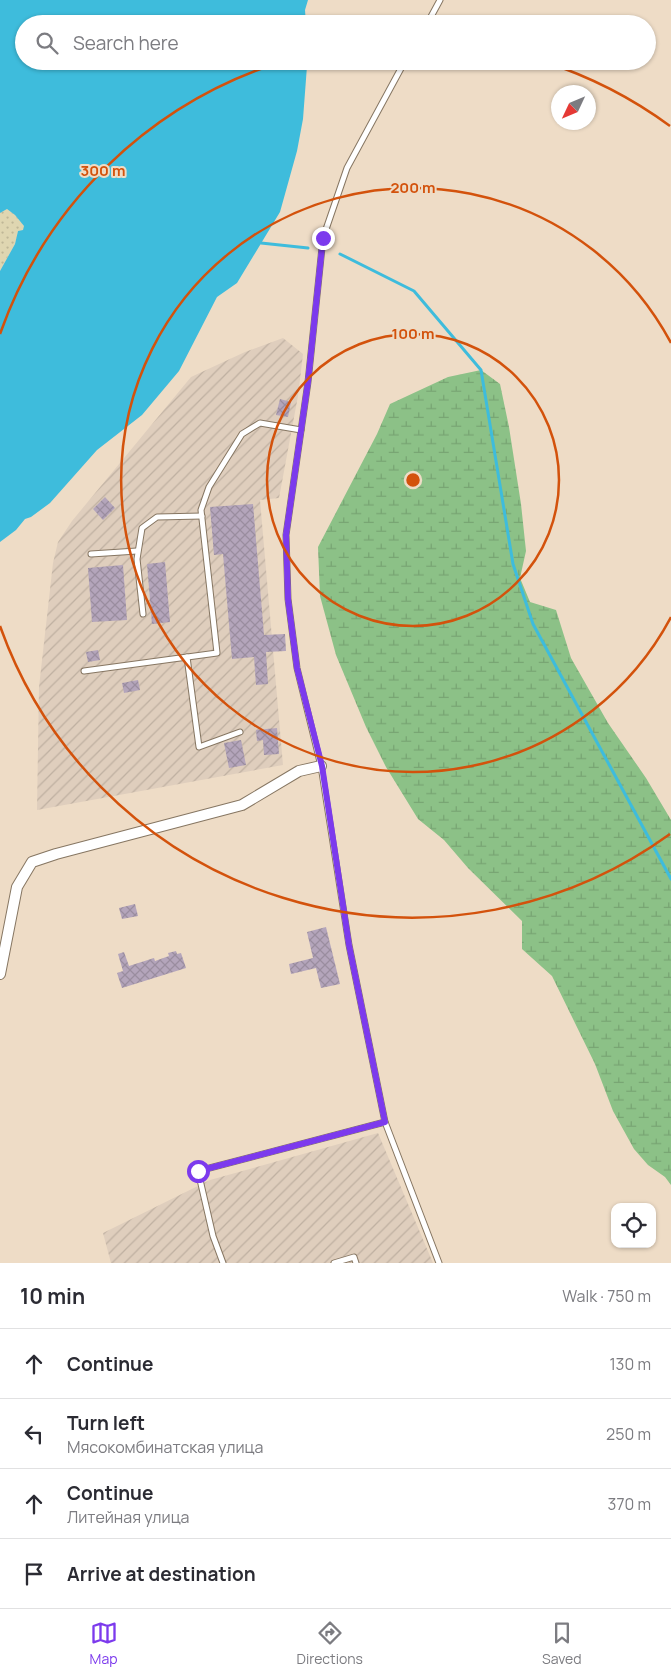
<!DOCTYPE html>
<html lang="en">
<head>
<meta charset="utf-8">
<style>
  :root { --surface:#fff; --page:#f2f2f3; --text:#2b2b33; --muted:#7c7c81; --line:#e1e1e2; --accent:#7c3aed }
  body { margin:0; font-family:Manrope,sans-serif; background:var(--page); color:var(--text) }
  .controls { position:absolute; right:15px; bottom:15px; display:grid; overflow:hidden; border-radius:10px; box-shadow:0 1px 4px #0004 }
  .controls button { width:45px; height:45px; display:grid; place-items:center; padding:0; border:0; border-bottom:1px solid var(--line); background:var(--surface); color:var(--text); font:25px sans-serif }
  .compass { position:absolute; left:551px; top:85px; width:45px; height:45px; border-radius:50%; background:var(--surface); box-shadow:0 1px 4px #0004; rotate:226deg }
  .stop { position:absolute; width:15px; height:15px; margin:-11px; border:4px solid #7c3aed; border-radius:50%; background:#fff }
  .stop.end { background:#7c3aed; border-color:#fff; box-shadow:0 1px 5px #0008 }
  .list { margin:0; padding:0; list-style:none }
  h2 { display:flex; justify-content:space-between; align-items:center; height:65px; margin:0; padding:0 20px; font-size:21px }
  h2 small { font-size:16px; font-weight:400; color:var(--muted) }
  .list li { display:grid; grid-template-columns:32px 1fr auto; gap:15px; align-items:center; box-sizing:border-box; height:70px; padding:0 20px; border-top:1px solid var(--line) }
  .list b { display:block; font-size:19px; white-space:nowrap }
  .list p { margin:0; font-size:16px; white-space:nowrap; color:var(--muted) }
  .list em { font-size:16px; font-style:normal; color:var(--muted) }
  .icon { flex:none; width:28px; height:28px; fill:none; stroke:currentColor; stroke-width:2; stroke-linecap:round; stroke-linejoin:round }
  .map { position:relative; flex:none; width:671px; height:1263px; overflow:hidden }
  .search { position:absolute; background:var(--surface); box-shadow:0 1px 4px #0004; left:15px; right:15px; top:15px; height:55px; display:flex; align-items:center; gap:12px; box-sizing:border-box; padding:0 18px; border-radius:28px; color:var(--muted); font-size:19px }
  .sheet { height:345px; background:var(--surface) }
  nav { display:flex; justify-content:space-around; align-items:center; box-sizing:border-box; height:70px; border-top:1px solid var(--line); background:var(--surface); font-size:14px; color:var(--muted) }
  nav a { display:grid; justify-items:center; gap:2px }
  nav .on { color:var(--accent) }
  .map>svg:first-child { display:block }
</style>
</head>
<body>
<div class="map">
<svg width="671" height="1263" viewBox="0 0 671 1263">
  <defs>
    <pattern id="industrial-furrows" width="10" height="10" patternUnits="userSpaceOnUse" patternTransform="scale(1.25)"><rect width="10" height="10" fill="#dfcebd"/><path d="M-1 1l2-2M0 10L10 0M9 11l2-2" fill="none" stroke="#bfb0a1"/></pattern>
    <pattern id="wetland-marsh" width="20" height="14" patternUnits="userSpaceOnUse" patternTransform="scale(1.25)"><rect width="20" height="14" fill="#8cc187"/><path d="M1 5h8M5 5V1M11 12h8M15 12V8" fill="none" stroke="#78a573"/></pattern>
    <pattern id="sand-dots" width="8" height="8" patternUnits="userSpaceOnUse" patternTransform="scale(1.25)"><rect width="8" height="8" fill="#dfd6b1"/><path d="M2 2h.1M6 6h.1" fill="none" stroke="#bfb797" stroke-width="1.8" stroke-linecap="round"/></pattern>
    <pattern id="building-cross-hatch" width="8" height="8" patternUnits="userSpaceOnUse" patternTransform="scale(1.25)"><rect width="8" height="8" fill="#b4a5bb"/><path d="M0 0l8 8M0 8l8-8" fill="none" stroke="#9a8d9f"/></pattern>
  </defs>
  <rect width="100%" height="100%" fill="#eedcc6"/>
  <!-- industrial -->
  <g fill="url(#industrial-furrows)">
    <path d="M283 338 303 354 298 396 279 498 260 500 283 765 37 810 39 687 53 563 58 542 72 521 191 377 245 352Z"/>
    <path d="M378 1133 433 1263H111L103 1233 210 1180Z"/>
  </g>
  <!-- wetland -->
  <path fill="url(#wetland-marsh)" d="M481 370 500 384 509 427 521 504 526 551 520 578 530 602 556 610 571 658 608 723 646 778 671 820V1185L665 1177 648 1165 634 1149 613 1111 595 1064 552 976 522 949V921L468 868 444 840 418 819 386 767 366 727 336 655 320 596 318 547 377 434 390 404 448 377Z"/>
  <!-- sand -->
  <path fill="url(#sand-dots)" d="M7 209 15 215 24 226V230L18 231 15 244 0 271V213Z"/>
  <!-- water -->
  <path fill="#3ebcdc" d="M0 0H308L305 10 306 24H24V61H307V66L303 119 297 151 280 212 237 283 217 297 179 371 142 415 97 450 50 503 31 517 25 519 16 530 0 542V271L15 244 18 231 23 230 24 226 15 215 7 209 0 213Z"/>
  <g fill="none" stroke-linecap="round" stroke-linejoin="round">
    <!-- stream -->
    <g stroke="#3ebcdc" stroke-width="3">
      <path d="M261 243 308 248"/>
      <path d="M340 254 414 291 481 370 513 564 533 624 671 879"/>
    </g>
  </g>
  <!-- building -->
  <g fill="url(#building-cross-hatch)">
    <path d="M280 399 291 402 288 417 276 415Z"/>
    <path d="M105 497 115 508 103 520 93 509Z"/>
    <path d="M253 504 264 635 285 634 286 651 266 652 268 684 256 685 254 657 232 659 223 554 214 555 210 507Z"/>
    <path d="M165 562 170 622 152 624 147 564Z"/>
    <path d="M123 565 127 620 92 622 88 568Z"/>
    <path d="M98 650 100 660 88 662 86 652Z"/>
    <path d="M138 680 140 690 124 693 122 683Z"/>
    <path d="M277 728 279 754 264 755 263 740 257 741 256 730Z"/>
    <path d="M241 740 246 765 229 768 224 743Z"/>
    <path d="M135 904 138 916 122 919 119 908Z"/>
    <path d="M326 927 340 984 321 988 316 968 291 974 289 964 313 958 307 932Z"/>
    <path d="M176 951 177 954 181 953 186 968 122 988 117 973 123 971 118 954 124 952 129 966 154 958 155 961 169 956 168 953Z"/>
  </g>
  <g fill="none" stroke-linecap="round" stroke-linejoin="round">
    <defs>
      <g id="lane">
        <path d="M427 24 440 0"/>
        <path d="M405 61 347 168 323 238 308 382 286 535 288 599 297 668 321 766 349 945 385 1122 439 1263"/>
        <path d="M91 554 137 551"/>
        <path d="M143 614 137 559 142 528 157 517 202 516"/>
        <path d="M187 657 199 747 240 732"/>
        <path d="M84 671 217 653 201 510 209 487 242 434 260 423 301 430"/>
        <path d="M223 1263 213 1236 198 1171 385 1122"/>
        <path d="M334 1263 354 1257 356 1263"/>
      </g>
      <path id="street" d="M0 974 17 887 32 862 56 854 242 805 299 771 321 766"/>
    </defs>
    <!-- lane casing -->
    <use href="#lane" stroke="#867662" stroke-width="7"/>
    <!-- street casing -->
    <use href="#street" stroke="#867662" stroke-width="12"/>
    <!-- lane -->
    <use href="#lane" stroke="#fff" stroke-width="5"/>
    <!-- street -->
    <use href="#street" stroke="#fff" stroke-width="10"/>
  </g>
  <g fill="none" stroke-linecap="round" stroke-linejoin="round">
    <!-- route -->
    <path stroke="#7c3aed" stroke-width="6" d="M198 1171 385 1122 349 945 322 766 297 668 288 599 286 535 308 382 323 238"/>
  </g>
  <!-- distance rings -->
  <g fill="none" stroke="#d3520c" stroke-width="2.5">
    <circle cx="413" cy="480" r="146"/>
    <path d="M671 617A292 292 0 1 1 671 343"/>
    <path d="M670 834A438 438 0 0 1 0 626M0 334A438 438 0 0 1 281 62M545 62A438 438 0 0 1 670 126"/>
  </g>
  <circle cx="413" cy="480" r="8" fill="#d3520c" stroke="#eedcc6" stroke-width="2.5"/>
  <g font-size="15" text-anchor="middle" font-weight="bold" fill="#d3520c" stroke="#eedcc6" stroke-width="4" stroke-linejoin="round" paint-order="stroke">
    <text x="103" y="176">300 m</text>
    <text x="413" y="193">200 m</text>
    <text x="413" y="339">100 m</text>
  </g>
</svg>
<div class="controls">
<button><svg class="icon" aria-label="locate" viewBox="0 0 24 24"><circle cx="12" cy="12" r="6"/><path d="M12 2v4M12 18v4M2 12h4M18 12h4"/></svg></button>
</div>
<svg class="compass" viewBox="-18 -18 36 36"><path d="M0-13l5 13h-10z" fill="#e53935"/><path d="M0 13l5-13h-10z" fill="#7c7c81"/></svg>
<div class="stop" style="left:198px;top:1171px"></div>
<div class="stop end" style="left:323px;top:238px"></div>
<div class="search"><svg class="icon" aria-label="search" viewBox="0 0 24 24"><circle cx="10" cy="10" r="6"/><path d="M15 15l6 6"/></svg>Search here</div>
</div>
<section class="sheet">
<h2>10 min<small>Walk · 750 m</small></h2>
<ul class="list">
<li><svg class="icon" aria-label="ahead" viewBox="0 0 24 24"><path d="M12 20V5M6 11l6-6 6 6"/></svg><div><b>Continue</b></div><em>130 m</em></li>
<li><svg class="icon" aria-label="left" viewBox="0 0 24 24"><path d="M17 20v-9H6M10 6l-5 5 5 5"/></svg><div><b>Turn left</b><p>Мясокомбинатская улица</p></div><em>250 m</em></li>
<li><svg class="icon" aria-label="ahead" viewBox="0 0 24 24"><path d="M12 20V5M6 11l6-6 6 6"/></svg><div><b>Continue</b><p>Литейная улица</p></div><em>370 m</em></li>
<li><svg class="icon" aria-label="arrive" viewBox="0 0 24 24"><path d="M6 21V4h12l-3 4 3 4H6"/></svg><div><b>Arrive at destination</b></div></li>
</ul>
</section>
<nav>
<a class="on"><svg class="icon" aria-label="map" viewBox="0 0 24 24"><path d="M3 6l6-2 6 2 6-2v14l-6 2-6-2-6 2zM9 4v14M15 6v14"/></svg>Map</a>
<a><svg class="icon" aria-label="directions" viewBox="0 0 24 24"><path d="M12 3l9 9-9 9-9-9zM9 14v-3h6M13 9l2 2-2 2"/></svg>Directions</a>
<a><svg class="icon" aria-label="saved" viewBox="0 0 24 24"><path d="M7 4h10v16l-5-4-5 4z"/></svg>Saved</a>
</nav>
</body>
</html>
